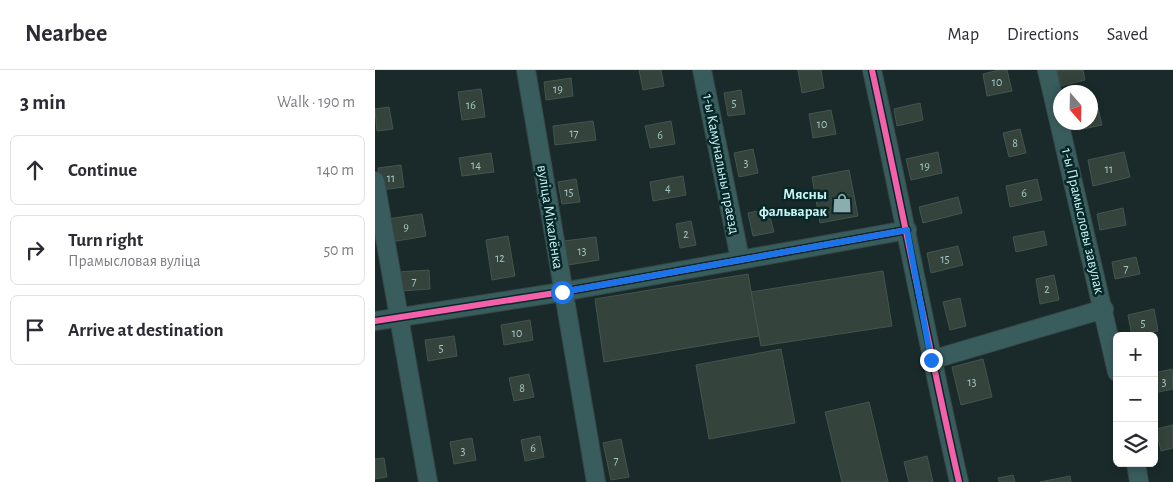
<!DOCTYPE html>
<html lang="en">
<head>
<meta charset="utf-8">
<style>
  :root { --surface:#fff; --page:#f2f2f3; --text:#2b2b33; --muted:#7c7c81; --line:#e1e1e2 }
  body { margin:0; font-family:"Alegreya Sans",sans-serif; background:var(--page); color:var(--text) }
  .controls { position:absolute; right:15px; bottom:15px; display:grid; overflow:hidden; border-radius:8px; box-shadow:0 2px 8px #0003 }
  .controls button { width:45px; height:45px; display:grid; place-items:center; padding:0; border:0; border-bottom:1px solid var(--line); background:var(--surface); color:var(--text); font:25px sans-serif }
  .compass { position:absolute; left:678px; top:15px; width:45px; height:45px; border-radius:50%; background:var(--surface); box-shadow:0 2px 8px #0003; rotate:160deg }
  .stop { position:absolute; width:15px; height:15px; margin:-11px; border:4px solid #1a73e8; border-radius:50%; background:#fff }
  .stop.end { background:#1a73e8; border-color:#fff; box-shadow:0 1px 5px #0008 }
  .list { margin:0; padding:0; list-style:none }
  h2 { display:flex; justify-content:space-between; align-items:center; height:65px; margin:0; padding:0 20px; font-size:21px }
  h2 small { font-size:16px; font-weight:400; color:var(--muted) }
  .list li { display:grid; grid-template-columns:32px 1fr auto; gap:15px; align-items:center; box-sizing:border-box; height:70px; margin:0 10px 10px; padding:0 10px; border:1px solid var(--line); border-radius:8px }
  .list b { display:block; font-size:19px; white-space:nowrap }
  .list p { margin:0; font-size:16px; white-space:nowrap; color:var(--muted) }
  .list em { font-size:16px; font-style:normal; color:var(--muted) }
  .icon { flex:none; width:28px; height:28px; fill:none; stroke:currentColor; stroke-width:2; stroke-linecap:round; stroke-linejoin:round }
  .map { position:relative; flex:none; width:798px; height:412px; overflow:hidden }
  header { display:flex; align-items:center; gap:30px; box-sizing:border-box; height:70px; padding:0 25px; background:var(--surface); border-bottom:1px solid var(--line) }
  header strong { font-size:24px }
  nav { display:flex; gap:28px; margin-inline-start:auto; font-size:18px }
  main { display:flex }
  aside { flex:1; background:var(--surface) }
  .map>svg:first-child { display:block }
</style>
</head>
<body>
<header>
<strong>Nearbee</strong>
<nav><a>Map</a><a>Directions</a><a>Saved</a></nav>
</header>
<main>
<aside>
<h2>3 min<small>Walk · 190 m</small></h2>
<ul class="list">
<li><svg class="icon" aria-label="ahead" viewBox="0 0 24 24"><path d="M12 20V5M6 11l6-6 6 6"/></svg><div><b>Continue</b></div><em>140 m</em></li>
<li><svg class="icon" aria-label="right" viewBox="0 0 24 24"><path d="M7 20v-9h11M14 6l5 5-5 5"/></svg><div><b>Turn right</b><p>Прамысловая вуліца</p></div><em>50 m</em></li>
<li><svg class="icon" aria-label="arrive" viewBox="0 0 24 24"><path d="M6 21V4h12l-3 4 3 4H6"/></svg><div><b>Arrive at destination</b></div></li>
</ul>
</aside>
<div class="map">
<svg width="798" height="412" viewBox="0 0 798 412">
  <rect width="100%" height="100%" fill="#1a2a2a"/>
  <!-- building -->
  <g fill="#34443c" stroke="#43554c">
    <path d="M264 0H286L289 16 268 20Z"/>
    <path d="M423 0H446L449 18 427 23Z"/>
    <path d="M624 0H632L637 21 612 26 608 4Z"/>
    <path d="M682 0H708L710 10 686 16Z"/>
    <path d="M196 8 198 26 171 30 169 12Z"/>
    <path d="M106 19 110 47 87 50 83 22Z"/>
    <path d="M366 20 370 44 353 46 349 23Z"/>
    <path d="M545 33 548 50 522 56 519 39Z"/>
    <path d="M14 37 18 59 2 61 0 39Z"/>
    <path d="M723 38 727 55 703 60 702 52H716V40Z"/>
    <path d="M456 40 461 64 438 68 434 44Z"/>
    <path d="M218 51 221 70 180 75 178 56Z"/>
    <path d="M296 51 300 74 275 78 270 56Z"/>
    <path d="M645 59 651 83 634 87 628 63Z"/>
    <path d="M378 79 383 103 364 107 359 83Z"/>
    <path d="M563 82 567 103 536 110 531 89Z"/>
    <path d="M749 82 755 107 718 116 713 90Z"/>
    <path d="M116 83 119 102 87 106 84 88Z"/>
    <path d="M26 95 29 117 6 120 3 98Z"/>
    <path d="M474 100 483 146 445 153 437 107Z"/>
    <path d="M308 106 311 125 278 131 275 112Z"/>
    <path d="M201 109 205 132 187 134 183 112Z"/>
    <path d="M662 109 667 130 635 137 631 116Z"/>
    <path d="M583 127 587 143 548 153 544 137Z"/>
    <path d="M748 138 751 155 725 160 722 144Z"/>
    <path d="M393 139 399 162 378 166 373 143Z"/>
    <path d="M47 144 51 166 16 172 12 149Z"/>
    <path d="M316 151 321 175 305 178 301 154Z"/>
    <path d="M669 161 672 175 641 182 638 167Z"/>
    <path d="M133 166 140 206 117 210 111 170Z"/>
    <path d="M221 167 224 190 193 195 189 171Z"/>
    <path d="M583 176 588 195 556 203 552 183Z"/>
    <path d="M761 187 765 204 740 209 737 192Z"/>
    <path d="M54 200 55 219 25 221 23 202Z"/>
    <path d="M508 201 517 256 386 276 376 222Z"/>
    <path d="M373 204 384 266 229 292 220 229Z"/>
    <path d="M679 205 684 230 665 234 661 209Z"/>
    <path d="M585 228 591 256 575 260 568 232Z"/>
    <path d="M779 239 783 261 757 266 753 245Z"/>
    <path d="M155 250 158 270 129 275 126 255Z"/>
    <path d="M79 266 82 286 53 291 50 270Z"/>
    <path d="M406 279 420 353 334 369 321 295Z"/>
    <path d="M608 289 617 327 586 335 577 297Z"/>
    <path d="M797 299 798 319 779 323V303Z"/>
    <path d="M154 304 159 327 139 331 134 308Z"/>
    <path d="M494 332 513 412H467L450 342Z"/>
    <path d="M798 355V378L786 381 781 359Z"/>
    <path d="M165 366 169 387 150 391 146 370Z"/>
    <path d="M97 368 101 390 79 394 75 372Z"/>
    <path d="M246 369 254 407 236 410 228 373Z"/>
    <path d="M552 386 558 412H534L529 392Z"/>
    <path d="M9 388 12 407 0 409V389Z"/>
    <path d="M638 405 640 412H624L623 408Z"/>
    <path d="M695 406 696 412H665Z"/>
  </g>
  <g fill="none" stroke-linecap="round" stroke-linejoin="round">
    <defs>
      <g id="minor">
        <path d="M151 0 221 412"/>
        <path d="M327 0 365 189"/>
        <path d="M497 0C527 137 553 275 584 412"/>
        <path d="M672 0 742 302"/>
        <path d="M0 111 53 412"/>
        <path d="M0 251 187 222 532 160"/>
        <path d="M556 290 729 239"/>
        <path d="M761 393 764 412"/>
      </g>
    </defs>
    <!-- minor casing -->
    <use href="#minor" stroke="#354747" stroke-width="20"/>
    <!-- minor -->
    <use href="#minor" stroke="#395c5c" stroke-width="18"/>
    <defs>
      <g id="cycleway">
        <path d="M497 0C527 137 553 275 584 412"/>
        <path d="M0 251 187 222 532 160"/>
      </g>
    </defs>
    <!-- cycleway casing -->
    <use href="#cycleway" stroke="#082728" stroke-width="9"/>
    <!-- cycleway -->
    <use href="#cycleway" stroke="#f560ab" stroke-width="6"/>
  </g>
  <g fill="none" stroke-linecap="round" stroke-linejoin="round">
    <!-- route -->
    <path stroke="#1a73e8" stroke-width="6" d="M187 222 532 160 556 290"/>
  </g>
  <!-- icons -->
  <defs>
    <symbol id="shop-bare" viewBox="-9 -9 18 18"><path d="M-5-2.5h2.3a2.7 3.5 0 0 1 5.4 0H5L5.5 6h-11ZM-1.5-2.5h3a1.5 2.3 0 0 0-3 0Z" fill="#8cadad" stroke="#082728" stroke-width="2.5" paint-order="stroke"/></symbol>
  </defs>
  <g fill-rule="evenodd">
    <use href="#shop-bare" x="453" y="119" width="28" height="28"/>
  </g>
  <g text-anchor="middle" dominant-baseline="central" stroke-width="5" stroke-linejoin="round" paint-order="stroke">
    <!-- number labels -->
    <g font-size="12" fill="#a4c8c6">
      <text x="622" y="12">10</text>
      <text x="183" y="19">19</text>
      <text x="359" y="33">5</text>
      <text x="96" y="35">16</text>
      <text x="447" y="54">10</text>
      <text x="199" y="63">17</text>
      <text x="285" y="65">6</text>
      <text x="640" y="73">8</text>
      <text x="371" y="93">3</text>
      <text x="101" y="95">14</text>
      <text x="550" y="96">19</text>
      <text x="734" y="99">11</text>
      <text x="16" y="108">11</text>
      <text x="293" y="118">4</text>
      <text x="194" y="122">15</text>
      <text x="649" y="123">6</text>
      <text x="31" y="157">9</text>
      <text x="311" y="164">2</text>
      <text x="207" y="181">13</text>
      <text x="125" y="188">12</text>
      <text x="570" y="189">15</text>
      <text x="751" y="198">7</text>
      <text x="39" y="211">7</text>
      <text x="672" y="219">2</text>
      <text x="768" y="253">5</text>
      <text x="142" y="263">10</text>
      <text x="66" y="278">5</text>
      <text x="597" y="312">13</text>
      <text x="789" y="312">3</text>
      <text x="147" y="318">8</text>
      <text x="158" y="378">6</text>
      <text x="88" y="381">3</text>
      <text x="241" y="390">7</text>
    </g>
    <!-- street labels -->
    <g font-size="15" fill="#c9f4f4" stroke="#082728">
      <text transform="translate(346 94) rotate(79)">1-ы Камунальны праезд</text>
      <text transform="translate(175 147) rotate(81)">вуліца Міхалёнка</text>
      <text transform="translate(708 151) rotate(77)">1-ы Прамысловы завулак</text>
    </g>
    <!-- poi labels -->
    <g font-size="15" font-weight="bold" fill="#c9f4f4" stroke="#082728" text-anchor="end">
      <text x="452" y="124">Мясны<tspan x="452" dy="17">фальварак</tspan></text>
    </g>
  </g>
</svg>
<div class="controls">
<button>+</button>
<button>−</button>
<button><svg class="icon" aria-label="layers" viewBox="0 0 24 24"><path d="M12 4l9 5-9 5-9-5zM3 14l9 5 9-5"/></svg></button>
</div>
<svg class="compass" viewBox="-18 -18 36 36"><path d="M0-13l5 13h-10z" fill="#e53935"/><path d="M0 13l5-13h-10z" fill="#7c7c81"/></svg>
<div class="stop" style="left:187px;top:222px"></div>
<div class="stop end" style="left:556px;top:290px"></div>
</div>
</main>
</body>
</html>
